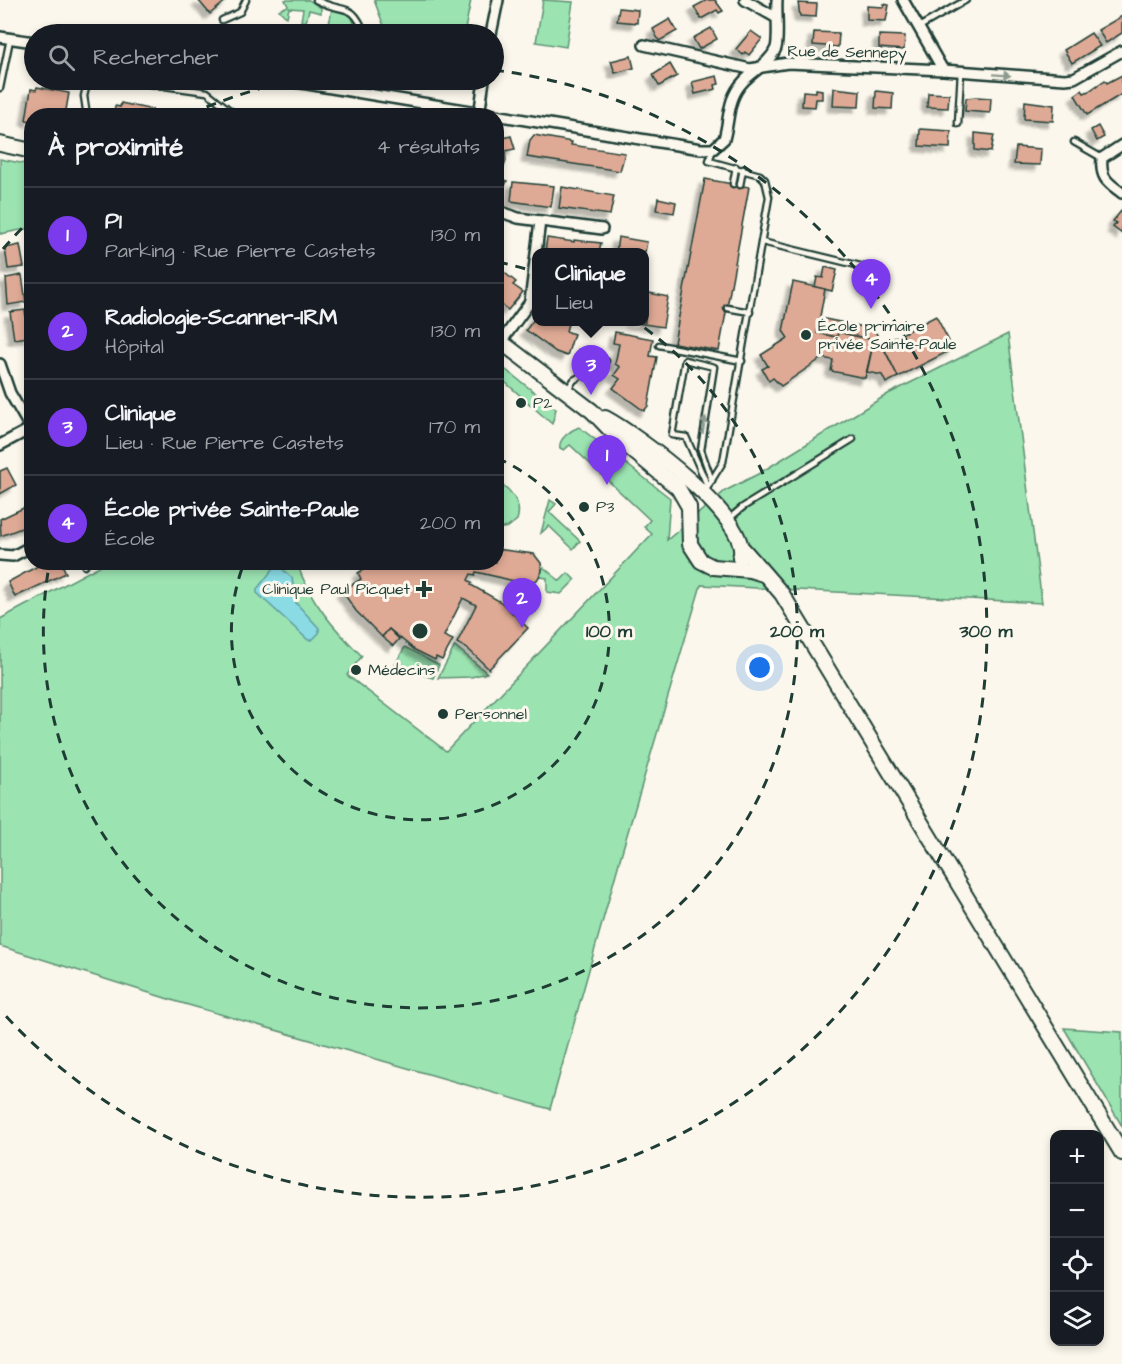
<!DOCTYPE html>
<html lang="fr">
<head>
<meta charset="utf-8">
<style>
  :root { --surface:#171b24; --page:#242831; --text:#f1f3f6; --muted:#9ea1a6; --line:#363941; --accent:#7c3aed }
  body { margin:0; font-family:"Architects Daughter",sans-serif; background:var(--page); color:var(--text) }
  .controls { position:absolute; right:18px; bottom:18px; display:grid; overflow:hidden; border-radius:12px; box-shadow:0 3px 9px #0003 }
  .controls button { width:54px; height:54px; display:grid; place-items:center; padding:0; border:0; border-bottom:2px solid var(--line); background:var(--surface); color:var(--text); font:30px sans-serif }
  .you { position:absolute; left:760px; top:668px; width:21px; height:21px; margin:-15px; border:4px solid #fff; border-radius:50%; background:#1a73e8; box-shadow:0 0 0 9px #1a73e833 }
  .badge { display:grid; place-items:center; width:39px; height:39px; border-radius:50%; background:var(--accent); color:#fff; font-size:20px; font-weight:700 }
  .pin { position:absolute; translate:-50% -50px; filter:drop-shadow(0 2px 3px #0008) }
  .pin::after { content:''; position:absolute; top:32px; width:21px; height:18px; background:inherit; clip-path:polygon(0 0,100% 0,50% 100%) }
  .popup { position:absolute; left:532px; top:248px; width:117px; height:78px; box-sizing:border-box; display:grid; place-content:center; border-radius:12px; background:var(--surface); filter:drop-shadow(0 2px 4px #0005); font-size:20px; white-space:nowrap; color:var(--muted) }
  .popup b { font-size:22px; color:var(--text) }
  .popup::after { content:''; position:absolute; left:50%; top:100%; margin-left:-12px; border:12px solid transparent; border-top-color:var(--surface) }
  .list { margin:0; padding:0; list-style:none }
  h2 { display:flex; justify-content:space-between; align-items:center; height:78px; margin:0; padding:0 24px; font-size:26px }
  h2 small { font-size:20px; font-weight:400; color:var(--muted) }
  .list li { display:grid; grid-template-columns:39px 1fr auto; gap:18px; align-items:center; box-sizing:border-box; height:96px; padding:0 24px; border-top:2px solid var(--line) }
  .list b { display:block; font-size:22px; white-space:nowrap }
  .list p { margin:0; font-size:20px; white-space:nowrap; color:var(--muted) }
  .list em { font-size:20px; font-style:normal; color:var(--muted) }
  .icon { flex:none; width:33px; height:33px; fill:none; stroke:currentColor; stroke-width:2; stroke-linecap:round; stroke-linejoin:round }
  .map { position:relative; flex:none; width:1122px; height:1364px; overflow:hidden }
  .search { position:absolute; background:var(--surface); box-shadow:0 3px 9px #0003; left:24px; top:24px; width:480px; height:66px; display:flex; align-items:center; gap:15px; box-sizing:border-box; padding:0 21px; border-radius:33px; color:var(--muted); font-size:22px }
  .panel { position:absolute; background:var(--surface); box-shadow:0 3px 9px #0003; left:24px; top:108px; width:480px; height:462px; border-radius:24px }
  .map>svg:first-child { display:block }
</style>
</head>
<body>
<div class="map">
<svg width="1122" height="1364" viewBox="0 0 1122 1364">
  <defs>
    <filter id="shadow"><feDropShadow dx="-5.5" dy="5.5" stdDeviation="1.5" flood-color="#0004"/></filter>
  </defs>
  <rect width="100%" height="100%" fill="#fbf7ec"/>
  <filter id="ink" filterUnits="userSpaceOnUse"><feTurbulence type="fractalNoise" baseFrequency=".0167" numOctaves="2"/><feDisplacementMap in="SourceGraphic" scale="12" xChannelSelector="R" yChannelSelector="G"/><feConvolveMatrix kernelMatrix="1 2 1 2 8 2 1 2 1" color-interpolation-filters="sRGB"/></filter>
  <g filter="url(#ink)">
    <!-- green -->
    <g fill="#9be3b1" stroke="#5d9072" stroke-width="1.5">
      <path d="M285 0H309L321 8V13L309 10 306 22 301 21 303 9 289 8 287 17 285 16 279 10 288 6Z"/>
      <path d="M374 0H471L464 34H387Z"/>
      <path d="M543 0 573 2 566 47 536 42Z"/>
      <path d="M332 9 351 15 358 34H327Z"/>
      <path d="M0 159 31 165V228L0 234Z"/>
      <path d="M1008 334 1042 603 701 585 622 852 550 1109 178 1002 0 946V619L105 563H297C309 600 334 629 362 656L347 675 446 751 652 534 644 527 650 520 570 445 564 450 560 448C558 439 571 430 579 427L670 498 667 540 725 491 758 474 888 394Z"/>
      <path d="M497 363 556 409 552 424 497 375Z"/>
      <path d="M497 480C510 490 523 503 517 520L508 527 497 529Z"/>
      <path d="M550 500 556 504 549 512 580 541 573 549 549 526 541 533Z"/>
      <path d="M543 567 560 581 568 573 575 580 561 594 547 592V578L540 577Z"/>
      <path d="M455 646 487 673 471 677 438 678Z"/>
      <path d="M405 647 439 665 433 678 394 666Z"/>
      <path d="M1064 1028 1122 1032V1126Z"/>
    </g>
    <!-- water -->
    <path fill="#8adbe4" stroke="#5f9c9e" stroke-width="1.5" d="M277 564 292 578 296 603 319 628V633L312 640H308L257 593V589Z"/>
    <!-- building -->
    <g fill="#dfaa95" stroke="#1f3d34" stroke-width="1.5" filter="url(#shadow)">
      <path d="M198 0H227L210 14Z"/>
      <path d="M707 0H715L723 11 719 13 717 10 701 19 694 7Z"/>
      <path d="M798 3 817 4 816 17 800 16Z"/>
      <path d="M884 4 889 5 886 21 867 20V6L884 7Z"/>
      <path d="M619 8 638 10 637 23 617 21Z"/>
      <path d="M1122 16V33L1106 43 1098 30Z"/>
      <path d="M670 19 677 31 659 41 653 29Z"/>
      <path d="M711 28 717 39 699 49 693 38Z"/>
      <path d="M751 31 762 39 749 55 745 52 743 55 736 49Z"/>
      <path d="M814 32 839 33 838 47 813 45Z"/>
      <path d="M1091 33 1100 46 1072 63 1064 50Z"/>
      <path d="M879 35 905 36 904 50 879 48Z"/>
      <path d="M631 56 634 68 615 73 611 61Z"/>
      <path d="M670 64 677 76 659 86 653 75Z"/>
      <path d="M1122 75V94L1087 115 1075 95 1082 90 1084 93 1089 91 1105 80 1107 83Z"/>
      <path d="M717 76 719 84 715 85 716 89 695 94 692 82Z"/>
      <path d="M37 87 69 93 65 116H32V121L26 120 31 89 36 90Z"/>
      <path d="M834 88 860 91 859 107 833 106Z"/>
      <path d="M816 89 822 90V99H816L815 107 802 106 803 91 816 92Z"/>
      <path d="M876 91 893 93 892 109 875 108Z"/>
      <path d="M928 93 949 94 948 108 927 107Z"/>
      <path d="M976 97 991 98 990 113 965 111 966 98Z"/>
      <path d="M1025 101 1054 105 1053 121 1024 119Z"/>
      <path d="M121 103 153 110 152 116H114L115 106 120 107Z"/>
      <path d="M1098 126 1104 137 1097 141 1091 130Z"/>
      <path d="M920 129 951 131 950 148 919 146Z"/>
      <path d="M975 133 994 135 991 152 975 150Z"/>
      <path d="M534 135 572 142 571 145 625 153 620 171 527 157 530 140Z"/>
      <path d="M511 136 515 149 505 151 506 161 500 179 507 181 502 193 496 191V140Z"/>
      <path d="M1016 147 1041 149 1040 165 1014 164Z"/>
      <path d="M705 179 749 187 719 351 674 343Z"/>
      <path d="M513 182 554 186 551 207 511 201Z"/>
      <path d="M562 187 614 196 610 215 559 208Z"/>
      <path d="M658 198 676 202 674 213 656 210Z"/>
      <path d="M1121 211H1122V234L1113 227 1116 223 1113 221Z"/>
      <path d="M618 237 647 242 645 252H616Z"/>
      <path d="M547 238 574 242V240L601 243 599 252H545Z"/>
      <path d="M20 245 24 267 8 269 5 248Z"/>
      <path d="M825 267 837 270 832 291 815 287 817 277 823 278Z"/>
      <path d="M501 270 516 282 513 285 523 292 508 310 499 303 496 305V272Z"/>
      <path d="M22 275 26 302 8 305 6 278Z"/>
      <path d="M793 282 825 289 817 333 837 337 838 332 874 340 865 378 831 371 833 360 822 358 781 386 773 378 769 381 762 369 768 366 761 355 788 338 783 331Z"/>
      <path d="M645 292 668 297 663 327 630 322H645Z"/>
      <path d="M25 310 29 337 14 339 10 312Z"/>
      <path d="M537 315V322H565L568 324 566 331 574 334 567 356 556 352 526 330Z"/>
      <path d="M936 316 953 349 898 377 882 344Z"/>
      <path d="M820 318 874 329 898 377 886 383 882 375 867 372 874 340 838 332 837 337 817 333Z"/>
      <path d="M615 332 653 339 650 356 657 357 648 406 644 411 613 388 620 379 614 375 620 367 615 364 619 344 613 343Z"/>
      <path d="M7 468 16 485 0 494V471Z"/>
      <path d="M32 504V524L1 536 0 519Z"/>
      <path d="M496 549 534 554 541 563 542 571 537 580 527 584 476 572 475 575 471 574 468 580 472 583 471 585 501 602 528 628 489 669 468 649 457 643 476 605 463 598 444 636 453 640 442 660 436 657 435 660 415 650 389 629 382 637 356 611 342 591 361 579 358 573 375 562H496Z"/>
      <path d="M45 562H61L66 573 15 597 8 582Z"/>
      <path d="M389 629 399 639 393 646 382 637Z"/>
    </g>
    <g fill="none" stroke-linecap="round" stroke-linejoin="round">
      <defs>
        <g id="lane">
          <path d="M316 0C345 15 352 0 365 34"/>
          <path d="M222 20 240 12 246 0"/>
          <path d="M919 27 966 0"/>
          <path d="M122 80 207 92 237 116"/>
          <path d="M0 88 10 39"/>
          <path d="M87 116 84 96 88 80"/>
          <path d="M958 124 961 72"/>
          <path d="M1074 142 1102 158"/>
          <path d="M733 184 736 167"/>
          <path d="M740 185 743 169"/>
          <path d="M762 242 877 270"/>
          <path d="M727 308 750 312"/>
          <path d="M659 345 742 361"/>
          <path d="M567 390 574 380 606 361"/>
          <path d="M708 487 686 437 672 435 685 360 714 367 701 450 712 481"/>
          <path d="M705 491 723 462 769 197 765 180 760 175 709 161 713 149"/>
          <path d="M730 518 743 507 853 439"/>
          <path d="M83 562 85 566"/>
        </g>
        <g id="street">
          <path d="M745 0 775 17"/>
          <path d="M903 0 943 70"/>
          <path d="M491 34 498 0"/>
          <path d="M0 37 34 42"/>
          <path d="M644 45 750 69 788 63 943 70 1065 79 1074 78 1122 51"/>
          <path d="M283 80 701 149H713L724 139C730 118 727 99 743 82 753 71 770 63 776 48 779 37 776 12 777 0"/>
          <path d="M438 106 450 116"/>
          <path d="M479 116 484 80"/>
          <path d="M1122 145 1102 158C1100 178 1107 182 1122 193"/>
          <path d="M496 210 518 218 602 229"/>
          <path d="M501 342 530 302 540 221"/>
          <path d="M0 364 10 393 31 429"/>
          <path d="M0 445 32 428"/>
          <path d="M0 555 13 556 32 546"/>
        </g>
        <g id="secondary">
          <path d="M0 144 32 151"/>
          <path d="M496 338 592 411 620 440 678 488 689 507 690 544 701 561 713 567 750 570 763 574"/>
          <path d="M605 418C635 434 754 520 740 558"/>
          <path d="M743 549 782 594 1122 1153"/>
        </g>
      </defs>
      <!-- lane casing -->
      <use href="#lane" stroke="#1f3d34" stroke-width="9"/>
      <!-- street casing -->
      <use href="#street" stroke="#1f3d34" stroke-width="14"/>
      <!-- secondary casing -->
      <use href="#secondary" stroke="#1f3d34" stroke-width="18"/>
      <!-- lane -->
      <use href="#lane" stroke="#fbf7ec" stroke-width="4.5"/>
      <!-- street -->
      <use href="#street" stroke="#fbf7ec" stroke-width="9"/>
      <!-- secondary -->
      <use href="#secondary" stroke="#fbf7ec" stroke-width="14"/>
    </g>
    <!-- one-way arrows -->
    <defs><path id="oneway-solid" d="M-6-.8H1V-3.2L6.5 0L1 3.2V.8H-6Z" transform="scale(1.5)"/></defs>
    <g fill="#8d9a90">
      <use href="#oneway-solid" transform="translate(1002 75) rotate(4)"/>
      <use href="#oneway-solid" transform="translate(704 425) rotate(-80)"/>
    </g>
  </g>
  <!-- distance rings -->
  <g fill="none" stroke="#1f3d34" stroke-width="3" stroke-dasharray="10 8">
    <path d="M497 458A189 189 0 1 1 244 563"/>
    <path d="M498 262A377 377 0 1 1 49 566"/>
    <path d="M3 249A566 566 0 0 1 30 220M190 114A566 566 0 0 1 293 80M494 70A566 566 0 1 1 3 1013"/>
  </g>
  <!-- markers -->
  <g fill="#1f3d34" stroke="#fbf7ec" stroke-width="2">
    <circle cx="806" cy="335" r="6"/>
    <circle cx="521" cy="403" r="6"/>
    <circle cx="584" cy="507" r="6"/>
    <path d="M421 580h6v6h6v6h-6v6h-6v-6h-6v-6h6z"/>
    <circle cx="356" cy="670" r="6"/>
    <circle cx="443" cy="714" r="6"/>
  </g>
  <g text-anchor="middle" dominant-baseline="central" stroke-width="6" stroke-linejoin="round" paint-order="stroke">
    <!-- street labels -->
    <g font-size="16" fill="#1f3d34" stroke="#fbf7ec">
      <text transform="translate(847 52) rotate(1)">Rue de Sennepy</text>
    </g>
    <!-- poi labels -->
    <g font-size="16" fill="#1f3d34" stroke="#fbf7ec" text-anchor="start">
      <text x="818" y="326">École primaire<tspan x="818" dy="18">privée Sainte-Paule</tspan></text>
      <text x="533" y="403">P2</text>
      <text x="596" y="507">P3</text>
      <text x="410" y="589" text-anchor="end">Clinique Paul Picquet</text>
      <text x="368" y="670">Médecins</text>
      <text x="455" y="714">Personnel</text>
    </g>
  </g>
  <circle cx="420" cy="631" r="9" fill="#1f3d34" stroke="#fbf7ec" stroke-width="3"/>
  <g font-size="18" text-anchor="middle" font-weight="bold" fill="#1f3d34" stroke="#fbf7ec" stroke-width="6" stroke-linejoin="round" paint-order="stroke">
    <text x="609" y="637">100 m</text>
    <text x="797" y="637">200 m</text>
    <text x="986" y="637">300 m</text>
  </g>
</svg>
<div class="controls">
<button>+</button>
<button>−</button>
<button><svg class="icon" aria-label="locate" viewBox="0 0 24 24"><circle cx="12" cy="12" r="6"/><path d="M12 2v4M12 18v4M2 12h4M18 12h4"/></svg></button>
<button><svg class="icon" aria-label="layers" viewBox="0 0 24 24"><path d="M12 4l9 5-9 5-9-5zM3 14l9 5 9-5"/></svg></button>
</div>
<div class="you"></div>
<div class="pin badge" style="left:607px;top:485px">1</div>
<div class="pin badge" style="left:522px;top:628px">2</div>
<div class="pin badge" style="left:591px;top:395px">3</div>
<div class="popup"><b>Clinique</b>Lieu</div>
<div class="pin badge" style="left:871px;top:309px">4</div>
<div class="search"><svg class="icon" aria-label="search" viewBox="0 0 24 24"><circle cx="10" cy="10" r="6"/><path d="M15 15l6 6"/></svg>Rechercher</div>
<section class="panel">
<h2>À proximité<small>4 résultats</small></h2>
<ul class="list">
<li><span class="badge">1</span><div><b>P1</b><p>Parking · Rue Pierre Castets</p></div><em>130 m</em></li>
<li><span class="badge">2</span><div><b>Radiologie-Scanner-IRM</b><p>Hôpital</p></div><em>130 m</em></li>
<li><span class="badge">3</span><div><b>Clinique</b><p>Lieu · Rue Pierre Castets</p></div><em>170 m</em></li>
<li><span class="badge">4</span><div><b>École privée Sainte-Paule</b><p>École</p></div><em>200 m</em></li>
</ul>
</section>
</div>
</body>
</html>
